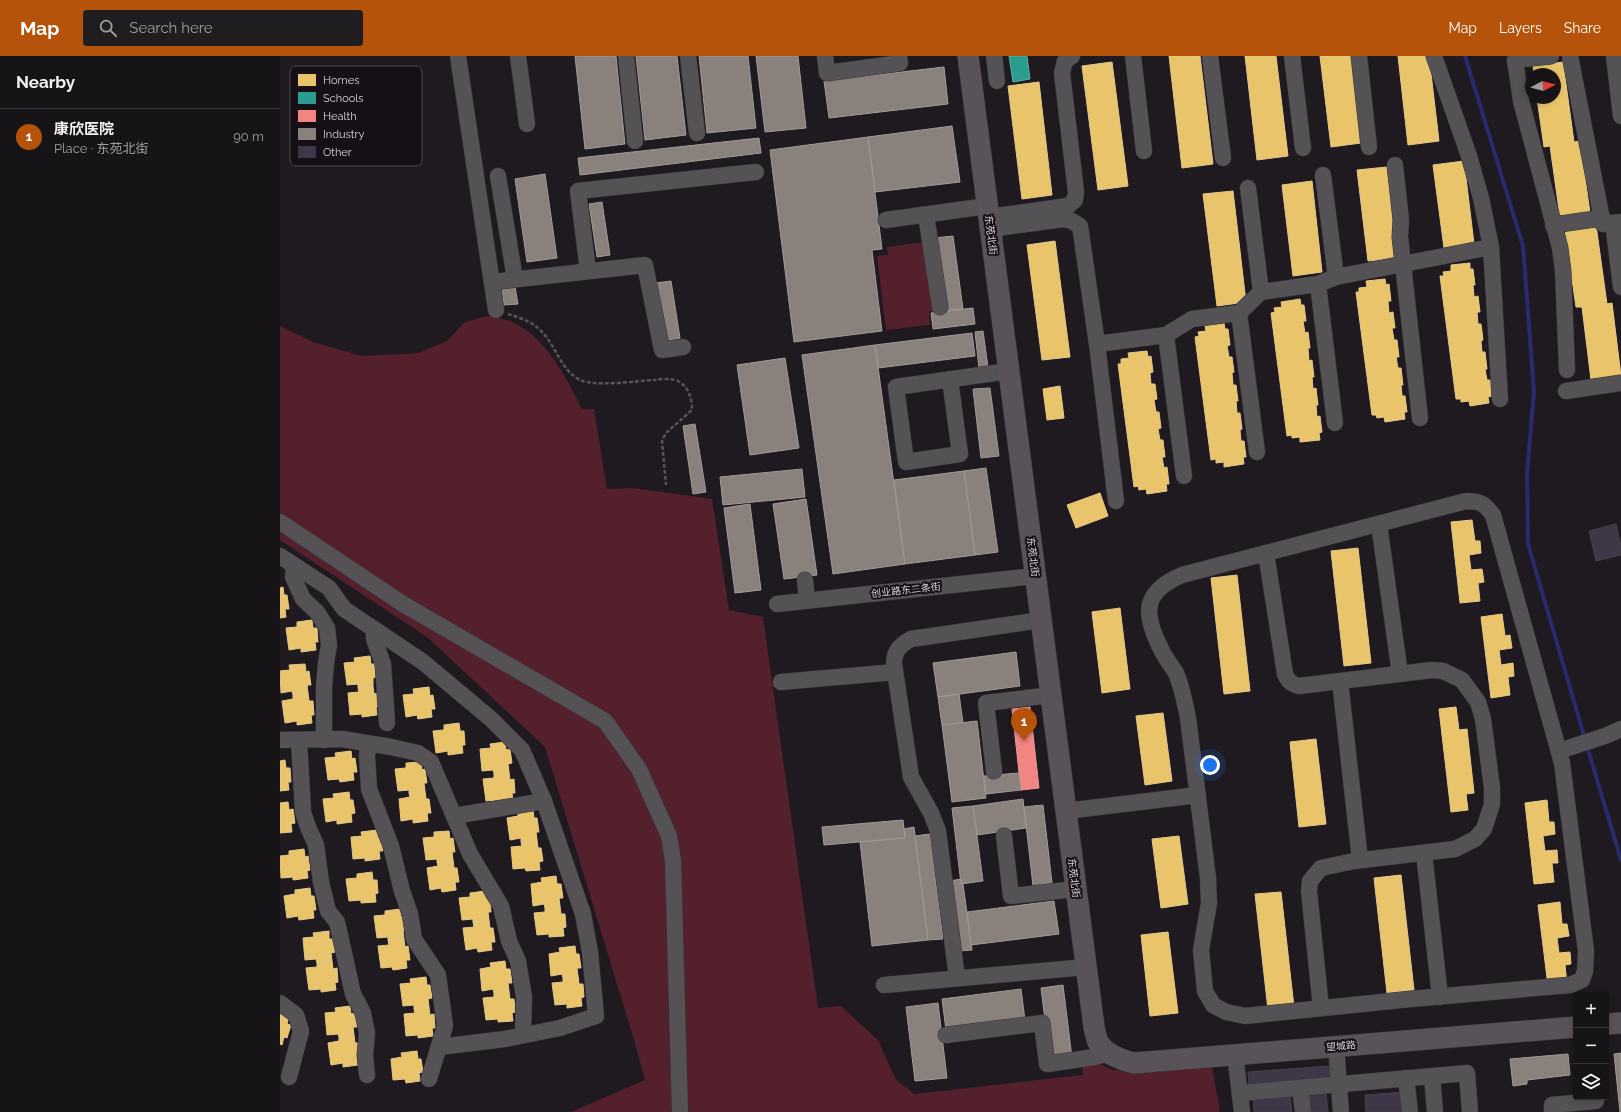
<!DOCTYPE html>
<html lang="en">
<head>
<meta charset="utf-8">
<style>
  :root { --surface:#161417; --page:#1f1d20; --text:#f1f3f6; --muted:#9e9ea1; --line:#353336; --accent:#b45309 }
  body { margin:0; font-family:Raleway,"Noto Sans SC",sans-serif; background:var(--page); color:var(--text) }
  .controls { position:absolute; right:12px; bottom:12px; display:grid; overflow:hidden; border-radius:4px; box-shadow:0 2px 6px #0003 }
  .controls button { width:36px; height:36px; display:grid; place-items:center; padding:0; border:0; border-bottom:1px solid var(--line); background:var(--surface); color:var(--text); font:20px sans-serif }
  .compass { position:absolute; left:1245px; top:12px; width:36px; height:36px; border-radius:50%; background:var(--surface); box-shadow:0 2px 6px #0003; rotate:83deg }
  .you { position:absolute; left:930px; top:709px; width:14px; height:14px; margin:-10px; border:3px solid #fff; border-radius:50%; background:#1a73e8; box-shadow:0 0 0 6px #1a73e833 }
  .badge { display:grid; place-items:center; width:26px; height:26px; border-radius:50%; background:var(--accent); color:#fff; font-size:13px; font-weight:700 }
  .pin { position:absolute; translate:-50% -33px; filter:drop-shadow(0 1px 2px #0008) }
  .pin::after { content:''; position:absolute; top:21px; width:14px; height:12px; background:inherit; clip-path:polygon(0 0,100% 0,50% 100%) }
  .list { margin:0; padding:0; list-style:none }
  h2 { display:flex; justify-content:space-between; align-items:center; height:52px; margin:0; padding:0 16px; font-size:17px }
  h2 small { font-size:13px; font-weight:400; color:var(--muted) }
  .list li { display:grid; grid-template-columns:26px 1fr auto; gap:12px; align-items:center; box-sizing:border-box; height:56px; padding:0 16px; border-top:1px solid var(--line) }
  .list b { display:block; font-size:15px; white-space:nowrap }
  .list p { margin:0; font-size:13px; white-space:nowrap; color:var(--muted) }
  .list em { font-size:13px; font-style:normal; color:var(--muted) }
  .icon { flex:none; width:22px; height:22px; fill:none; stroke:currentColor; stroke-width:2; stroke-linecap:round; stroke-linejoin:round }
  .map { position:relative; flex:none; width:1341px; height:1056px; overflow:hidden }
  header { display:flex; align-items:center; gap:24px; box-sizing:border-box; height:56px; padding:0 20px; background:var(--accent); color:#fff }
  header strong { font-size:19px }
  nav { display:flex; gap:22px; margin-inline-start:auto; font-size:14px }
  .search { width:280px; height:36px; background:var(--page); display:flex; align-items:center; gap:10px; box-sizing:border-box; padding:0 14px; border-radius:4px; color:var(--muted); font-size:15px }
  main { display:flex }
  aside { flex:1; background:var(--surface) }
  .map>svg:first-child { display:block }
</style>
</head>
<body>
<header>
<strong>Map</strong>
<div class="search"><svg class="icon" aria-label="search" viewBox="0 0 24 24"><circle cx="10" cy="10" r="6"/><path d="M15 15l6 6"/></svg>Search here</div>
<nav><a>Map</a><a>Layers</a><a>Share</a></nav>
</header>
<main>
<aside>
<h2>Nearby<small></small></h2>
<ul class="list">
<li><span class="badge">1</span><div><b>康欣医院</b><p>Place · 东苑北街</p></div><em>90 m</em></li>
</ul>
</aside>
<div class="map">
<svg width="1341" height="1056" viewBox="0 0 1341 1056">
  <rect width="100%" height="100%" fill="#1e1a1f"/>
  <!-- green -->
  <g fill="#53202c">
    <path d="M645 186 654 255 649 256 650 269 606 274 597 200 608 199 607 191Z"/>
    <path d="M208 260C217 262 227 263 235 267 267 284 287 322 302 353H314L327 433 353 432 432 443 449 554 483 561 538 952 561 950 598 984 616 1024 635 1038 803 1019 802 1008 815 1006 833 1014 857 1015 932 1011 940 1056H291L365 1024 354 984 265 691 147 581 0 484V270L33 286 82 300 138 297 167 285 185 266Z"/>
  </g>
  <!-- homes -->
  <g fill="#e9c46a" stroke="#e4c88b">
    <path d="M889 0H920L933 108 902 112Z"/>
    <path d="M965 0H996L1008 100 977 104Z"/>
    <path d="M1040 0H1071L1081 87 1051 91Z"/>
    <path d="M1118 0H1149L1159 85 1128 89Z"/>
    <path d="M832 6 848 130 818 134 802 10Z"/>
    <path d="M1283 6 1294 86 1300 85 1310 157 1280 161 1270 90 1264 91 1257 42H1275V18H1254L1253 10Z"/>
    <path d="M759 26 772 139 742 143 728 30Z"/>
    <path d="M1184 105 1194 188 1164 192 1153 109Z"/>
    <path d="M1107 111 1117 202 1088 205 1077 114Z"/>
    <path d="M1032 125 1042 216 1013 220 1002 129Z"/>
    <path d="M953 135 966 246 937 250 923 138Z"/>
    <path d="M1316 169 1327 248 1332 247 1341 320 1311 324 1302 251H1296L1285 174Z"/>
    <path d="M775 185 790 301 762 304 747 189Z"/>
    <path d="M1190 207V213H1193L1195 229H1193L1194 241 1198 240 1200 256H1197L1198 268H1201L1203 284 1201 285 1202 296H1205L1207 313H1205L1207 324H1210L1212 340 1208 341 1209 347 1190 350 1189 345 1181 346V343H1176L1160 220H1164L1163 216 1171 215V209Z"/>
    <path d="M1105 223 1106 229 1109 228 1111 245H1108L1109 257 1113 256 1115 272H1112L1114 284H1117L1119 301H1116L1118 312H1121L1123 329H1121L1122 340H1125L1127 356H1124L1125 363 1105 366 1104 361 1097 362 1096 359H1092L1076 236H1079V232L1087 231 1086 225Z"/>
    <path d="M1020 243 1021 249H1024L1026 265H1023L1025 277 1028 276 1030 292H1028L1029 305 1032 304 1034 321H1032L1033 333 1036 332 1038 349H1036L1037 361 1040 360 1042 376 1039 377 1040 384 1020 386V381L1012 382V379L1007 380 991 257 995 256 994 252 1002 251 1001 246Z"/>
    <path d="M944 267 945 273H948L950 289 947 290 949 301H952L954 316 952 317 953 329H956L958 345H956L957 357H960L962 373 960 374 961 385H964L966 401H963L964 408 944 411V406L936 407V403L931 404 915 281 919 280 918 276 926 275 925 270Z"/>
    <path d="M867 295 868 301 871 300 873 316 870 317 871 328H875L877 343 874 344 876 356H879L881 372 878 373 880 384H883L885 401H882L884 412 887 411 889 428H886L887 435 867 438 866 433 859 434 858 430 854 431 838 308H841V303L849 302 848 297Z"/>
    <path d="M780 330 784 362 767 364 763 333Z"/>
    <path d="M820 437 828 460 796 472 787 449Z"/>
    <path d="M1192 464 1195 485H1200L1201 497 1189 499 1191 514 1202 513 1204 526 1198 527 1200 545 1180 547 1171 466Z"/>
    <path d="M1078 492 1091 607 1064 610 1051 495Z"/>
    <path d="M957 519 970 635 944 638 931 522Z"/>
    <path d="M3 531 4 539H7L9 553H5L6 561 0 562V532Z"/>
    <path d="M840 552 850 633 822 637 812 556Z"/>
    <path d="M1222 558 1225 580 1230 579 1232 592 1219 594 1221 609 1233 607 1234 620 1228 621 1230 639 1211 642 1201 561Z"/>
    <path d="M32 564 33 572H37L38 586H35L36 594 21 596V592L9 594 6 572 17 571V566Z"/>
    <path d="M90 600 91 608H94L96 621 93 622V630L78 632V628L67 629 64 607 75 606 74 602Z"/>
    <path d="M25 608 26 616 29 615 31 629H27L28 637 13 639 12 635 1 637 0 615 10 614 9 609Z"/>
    <path d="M93 630 94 638 98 637 100 651H96L97 659 82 661V658L70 659 68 637 79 636 78 632Z"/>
    <path d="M149 631 150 640 153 639 155 653H151L152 661 138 663 137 659 126 661 123 639 134 638 133 633Z"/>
    <path d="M28 637 29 645H33L34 659H31L32 667 17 669V665L5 667 2 645 13 643V639Z"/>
    <path d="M1176 651 1179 674 1187 673 1194 737 1186 738 1188 754 1171 756 1159 653Z"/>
    <path d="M883 657 892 725 865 729 856 660Z"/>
    <path d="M179 667 180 675H184L185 689H182L183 697 168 699V695L156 697 153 675 164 674V669Z"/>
    <path d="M1036 683 1046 768 1019 771 1010 686Z"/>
    <path d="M225 686 226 694 230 693 232 707 228 708 229 716 214 717 213 714 202 715 200 693 211 692 210 688Z"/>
    <path d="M71 695 72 703 75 702 77 716H73L74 724 60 726 59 723 48 724 45 702 56 701 55 697Z"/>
    <path d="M5 704 6 712H10L11 726H8L9 734 0 735V705Z"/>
    <path d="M141 706 142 714 145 713 147 727H144L145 735 129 737V734L118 735 115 713 126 712V707Z"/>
    <path d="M229 716 230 724 234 723 235 737H232L233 745 218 747V744L206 745 203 723 214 722V717Z"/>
    <path d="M145 735 146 743H149L151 757H147L148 765 133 767V763L121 765 119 743 130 741 129 737Z"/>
    <path d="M69 736 70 744H73L75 757 71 758 72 766 57 768V764L46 766 43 743 54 742 53 738Z"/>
    <path d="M1267 744 1269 766H1274L1275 778 1263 780 1265 795 1277 794 1278 807H1272L1274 826 1254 828 1245 747Z"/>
    <path d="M8 746 9 754 13 753 15 767 11 768 12 776 0 777V747Z"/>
    <path d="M253 754 254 762H257L259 776H256L257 784 241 786V782L230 784 227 762 238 760V756Z"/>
    <path d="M97 774 98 782 101 781 103 795H99L100 803 85 805V802L73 803 71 781 82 780 81 776Z"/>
    <path d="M169 775 170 783 173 782 175 796H172L173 804 157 806V803L146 804 143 782 154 781V776Z"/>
    <path d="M899 780 908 848 881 852 872 783Z"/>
    <path d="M257 784 258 792H261L263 805 259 806 260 814 246 815 245 812 233 813 231 791 242 790 241 786Z"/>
    <path d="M24 793 25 801 28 800 30 814 27 815 28 822 13 824V821L1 822 0 800 9 799V795Z"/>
    <path d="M173 804 174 812H177L179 826H175L176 834 162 836 161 832 150 834 147 812 158 810 157 806Z"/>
    <path d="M92 816 93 824H97L98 837 95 838 96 846 81 847V844L69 845 66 823 77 822V818Z"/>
    <path d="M1121 819 1134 934 1107 937 1094 822Z"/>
    <path d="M276 820 277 828H281L283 842H279L280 850 265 852 264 848 253 850 251 828 262 826 261 822Z"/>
    <path d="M30 832 31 840H34L36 854H33L34 862 19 864 18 860 7 862 4 840 15 838V834Z"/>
    <path d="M205 835 206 843 210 842 211 856H208L209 864 193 866V863L182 864 179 842 190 841V837Z"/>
    <path d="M1001 836 1014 951 988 954 975 838Z"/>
    <path d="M1280 846 1282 868H1287L1289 880 1277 882 1279 897 1290 896 1291 908 1285 909 1287 928 1268 930 1258 849Z"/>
    <path d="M280 850 281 858H285L286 871 283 872 284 880 269 881V878L257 879 254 857 265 856V852Z"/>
    <path d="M120 853 121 861 124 860 126 874 123 875 124 883 108 884V881L97 882 94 860 105 859V855Z"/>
    <path d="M209 864 210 872H213L215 886H211L212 894 198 896 197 892 186 894 183 872 194 871 193 866Z"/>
    <path d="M49 875V883H53L55 896 51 897 52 905 37 907 36 903 25 904 23 882 34 881 33 877Z"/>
    <path d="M888 876 898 957 870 960 861 879Z"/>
    <path d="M124 883 125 891 128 890 130 904H126L127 912 113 914 112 911 101 912 98 890 109 889 108 884Z"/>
    <path d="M295 890 296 898H299L301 912H297L298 920 283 922 282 918 271 920 269 898 280 896 279 892Z"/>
    <path d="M52 905 53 913 57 912 58 926 55 927 56 934 41 936V933L29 934 26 912 37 911V907Z"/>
    <path d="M225 905 226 913H230L232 927H228L229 935 214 937 213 933 202 935 200 913 211 911 210 907Z"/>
    <path d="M298 920 299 928H303L304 941 301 942 302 950 287 952V948L275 949 272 927 283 926V922Z"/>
    <path d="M146 921 147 929H150L152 942 148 943 149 951 134 953V949L123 950 120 928 131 927 130 923Z"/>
    <path d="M229 935 230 943H234L235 956 232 957 233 965 218 966V963L206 964 203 942 214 941V937Z"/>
    <path d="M70 950 71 958 75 957 77 971H73L74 979 59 981 58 978 47 979 45 957 56 956 55 952Z"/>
    <path d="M149 951 150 959 154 958 155 972H152L153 980 138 982V979L126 980 124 958 135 957 134 953Z"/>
    <path d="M0 958 9 960 7 968 11 969 7 982 4 981 2 989 0 988Z"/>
    <path d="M74 979 75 987H79L80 1001H77L78 1009 63 1011V1007L51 1009 48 987 59 985V981Z"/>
    <path d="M137 995 138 1003H141L143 1016 139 1017 140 1025 126 1027 125 1023 113 1024 111 1003 122 1001 121 997Z"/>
  </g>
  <!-- schools -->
  <path fill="#2a9d8f" stroke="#5eada5" d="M729 0H747L750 23 733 26Z"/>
  <!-- health -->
  <path fill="#f28482" stroke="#ea9c9c" d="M750 651 759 732 741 734 732 653Z"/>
  <!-- industry -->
  <g fill="#8a817c" stroke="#a19a97">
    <path d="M295 0H336L345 88 305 93Z"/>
    <path d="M356 0H397L406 79 365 84Z"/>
    <path d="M419 0H468L476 72 427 77Z"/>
    <path d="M476 0H518L526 72 485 76Z"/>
    <path d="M664 11 668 48 549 62 544 25Z"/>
    <path d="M672 70 680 126 595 136 588 81Z"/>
    <path d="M588 81 602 193 592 194 602 275 514 286 490 94Z"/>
    <path d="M479 82 481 97 300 119 298 102Z"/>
    <path d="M265 118 277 202 247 206 235 123Z"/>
    <path d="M322 146 330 199 317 201 309 148Z"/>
    <path d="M673 180 683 253 664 255 654 182Z"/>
    <path d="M391 225 400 282 384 285 375 227Z"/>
    <path d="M222 231H235L238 248 224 249Z"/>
    <path d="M693 252 695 268 653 273 651 257Z"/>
    <path d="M703 275 708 311 699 312 695 276Z"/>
    <path d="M692 277 695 300 598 312 595 289Z"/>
    <path d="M595 289 625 508 553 518 522 299Z"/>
    <path d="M505 302 519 392 470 399 457 309Z"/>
    <path d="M710 332 719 400 701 402 693 333Z"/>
    <path d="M415 368 426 436 413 438 403 370Z"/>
    <path d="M706 412 718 496 695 499 684 415Z"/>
    <path d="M522 413 525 441 443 449 440 421Z"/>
    <path d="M684 415 695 499 625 508 614 424Z"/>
    <path d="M526 443 537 519 504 523 493 448Z"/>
    <path d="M470 448 481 534 455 537 444 452Z"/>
    <path d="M736 596 740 630 658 641 653 607Z"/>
    <path d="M679 638 683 667 662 669 658 641Z"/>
    <path d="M697 665 706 742 672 746 662 669Z"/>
    <path d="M739 717 741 734 706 738 704 720Z"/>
    <path d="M743 743 746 772 697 779 693 750Z"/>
    <path d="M763 749 772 827 753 830 744 751Z"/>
    <path d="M693 750 703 825 681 828 672 752Z"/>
    <path d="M623 764 625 782 544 789 542 771Z"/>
    <path d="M634 771 648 884 592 890 580 786 625 782 624 773Z"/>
    <path d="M650 778 663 883 648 884 635 780Z"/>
    <path d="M681 823V828H683L692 894 679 895 670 825Z"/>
    <path d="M774 845 779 878 691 889 687 856Z"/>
    <path d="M783 929 792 1002 770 1004 761 932Z"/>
    <path d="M741 933 745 964 666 974 662 943Z"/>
    <path d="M658 947 667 1022 635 1025 626 951Z"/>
    <path d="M1341 997V1056H1340L1334 998Z"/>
    <path d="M1288 998 1290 1019 1247 1024V1028L1233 1030 1230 1003Z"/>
  </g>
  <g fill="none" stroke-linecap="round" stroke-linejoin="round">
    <!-- stream -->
    <g stroke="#2a2b6f" stroke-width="4">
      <path d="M1185 0 1243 190 1254 336 1247 417 1248 488 1305 683"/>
      <path d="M1307 690 1341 804"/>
    </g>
  </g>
  <!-- building -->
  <g fill="#3f3747" stroke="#444145">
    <path d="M1336 468 1341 490V499L1316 505 1309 475Z"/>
    <path d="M1049 1010 1050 1024 969 1030 968 1016Z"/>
    <path d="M1046 1035 1048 1056H1031L1029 1037Z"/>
    <path d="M1123 1036 1125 1056H1086L1085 1039Z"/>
    <path d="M1010 1037 1012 1056H974L973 1041Z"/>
  </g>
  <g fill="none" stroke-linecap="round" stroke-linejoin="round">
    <defs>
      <g id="minor">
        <path d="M178 0 216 254"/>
        <path d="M238 0 247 68"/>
        <path d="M346 0 355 85"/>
        <path d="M408 0 417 77"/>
        <path d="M545 0 547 17 620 7 619 0"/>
        <path d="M714 0 717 25"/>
        <path d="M853 0 864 95"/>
        <path d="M930 0 943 102"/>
        <path d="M1012 0 1023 92"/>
        <path d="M1079 0 1089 91"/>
        <path d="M1271 0 1235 4 1241 45 1280 192 1283 215 1287 314"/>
        <path d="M1290 0 1323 168 1341 166"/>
        <path d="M1334 0 1341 60"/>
        <path d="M1115 109 1121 164 1120 181 1140 362"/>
        <path d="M1043 119 1056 221"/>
        <path d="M218 120 235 223"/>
        <path d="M968 132 981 236"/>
        <path d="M646 159 660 251"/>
        <path d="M709 161 788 150 795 144 796 136 782 17 785 5 792 0"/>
        <path d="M606 164 707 150"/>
        <path d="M1333 167 1341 231"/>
        <path d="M1273 169 1322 162"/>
        <path d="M710 173 784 163 792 165 800 170 817 288 886 279 912 263 959 257 981 236 1038 228 1056 221 1211 191 1201 142 1189 100 1154 0"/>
        <path d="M1211 191 1220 343"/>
        <path d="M308 215 298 135 476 116"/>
        <path d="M212 226 365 209 382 294 403 291"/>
        <path d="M1038 228 1055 367"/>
        <path d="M959 257 977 396"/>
        <path d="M886 279 904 420"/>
        <path d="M817 288 836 445"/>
        <path d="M670 323 680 398 626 406 616 331 729 315"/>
        <path d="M1286 335 1341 327"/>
        <path d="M1186 445C1200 445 1204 447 1213 459L1282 707 1306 895 1305 915 1302 924 1290 929 1131 943 965 960 946 956 933 949 925 935 921 894 929 847 928 822 908 662C905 647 902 631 896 617 891 609 885 602 881 593 863 558 862 536 902 519Z"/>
        <path d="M0 466 123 548 325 665 359 713 389 780 393 805 400 1056"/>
        <path d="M1099 468 1120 618"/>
        <path d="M986 497 1005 618C1008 625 1011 628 1019 630L1152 614 1163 615 1182 624 1198 646 1203 663 1212 732V748L1204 773 1195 783 1175 793 1074 805 1041 812 1030 825 1029 835 1041 952"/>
        <path d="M0 500 49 532 64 553 143 606 211 663 242 694 264 745 303 858 310 896 316 960 280 972 225 983 159 991"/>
        <path d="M14 509 13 521 23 543 37 556 47 572 49 589 46 607 44 630V684"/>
        <path d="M525 524 527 544"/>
        <path d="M497 548 755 520"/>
        <path d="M94 573V583L103 608 107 667"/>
        <path d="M1060 625 1080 804"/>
        <path d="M501 626 615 616"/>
        <path d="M0 684 62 683 111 691 138 697 151 706 190 798 221 850 229 885 238 905 244 941 243 978"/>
        <path d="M19 684 23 756 28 771 36 789 41 826 48 855 57 866 73 938 83 957 87 977 85 999 87 1019"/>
        <path d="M88 688 87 700 89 733 111 790 122 835 130 858 134 883 158 919 165 970 149 1023"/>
        <path d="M1279 695 1325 680 1341 673"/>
        <path d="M714 715 706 647 771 639"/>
        <path d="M786 755 918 739"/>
        <path d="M174 760 264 745"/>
        <path d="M724 780 731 840 796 833"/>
        <path d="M1144 797 1160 941"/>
        <path d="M677 922 658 775 651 757 631 721 614 608C614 595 620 589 631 583L761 564"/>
        <path d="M604 929 806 911"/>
        <path d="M0 947 16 959 21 975 9 1021"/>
        <path d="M666 979 762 967 767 1008 815 1001 829 997"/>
        <path d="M1056 990 1061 1056"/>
        <path d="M955 998 962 1056"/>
        <path d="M1152 1020 1155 1056"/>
        <path d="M1126 1022 1130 1056"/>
        <path d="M1020 1032 1023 1056"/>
        <path d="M960 1037 1187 1017 1190 1056"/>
        <path d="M1272 1056V1049L1316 1045 1315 1041"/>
      </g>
      <g id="major">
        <path d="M688 0 814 971C815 975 816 982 818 986 826 999 841 1004 854 1007L1296 971"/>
        <path d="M1326 968 1341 967"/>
      </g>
    </defs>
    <!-- minor casing -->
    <use href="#minor" stroke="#393639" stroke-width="17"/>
    <!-- major casing -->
    <use href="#major" stroke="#393639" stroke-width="22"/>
    <!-- path -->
    <path stroke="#565457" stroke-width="2.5" stroke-dasharray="4 2" stroke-linecap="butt" d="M228 258C238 261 250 265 258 272 275 286 280 314 300 324 315 331 357 325 374 324 381 323 391 322 398 325 409 331 412 343 412 354L386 377 382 385 386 429"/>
    <!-- minor -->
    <use href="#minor" stroke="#545255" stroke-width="16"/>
    <!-- major -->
    <use href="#major" stroke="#5a5259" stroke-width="21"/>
  </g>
  <g text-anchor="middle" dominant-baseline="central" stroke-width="4" stroke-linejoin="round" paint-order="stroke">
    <!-- street labels -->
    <g font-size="10" fill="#d7d3d7" stroke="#161016">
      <text transform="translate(711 179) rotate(83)">东苑北街</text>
      <text transform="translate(753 501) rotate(83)">东苑北街</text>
      <text transform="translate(626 534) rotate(-6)">创业路东二条街</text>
      <text transform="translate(794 822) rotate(83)">东苑北街</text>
      <text transform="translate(1061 990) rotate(-5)">望城路</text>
    </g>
  </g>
  <!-- legend -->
  <rect x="10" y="10" width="132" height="100" rx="6" fill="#161016" stroke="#504a50" stroke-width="1"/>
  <rect x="18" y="18" width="18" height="12" fill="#e9c46a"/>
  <rect x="18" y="36" width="18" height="12" fill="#2a9d8f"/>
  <rect x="18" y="54" width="18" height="12" fill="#f28482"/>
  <rect x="18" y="72" width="18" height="12" fill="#8a817c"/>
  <rect x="18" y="90" width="18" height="12" fill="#3f3747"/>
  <g font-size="11" fill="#d7d3d7">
    <text x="43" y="28">Homes</text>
    <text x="43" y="46">Schools</text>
    <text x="43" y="64">Health</text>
    <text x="43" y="82">Industry</text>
    <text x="43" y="100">Other</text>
  </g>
</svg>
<div class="controls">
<button>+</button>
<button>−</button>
<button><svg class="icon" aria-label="layers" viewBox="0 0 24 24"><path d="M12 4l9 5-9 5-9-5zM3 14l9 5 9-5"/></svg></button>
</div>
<svg class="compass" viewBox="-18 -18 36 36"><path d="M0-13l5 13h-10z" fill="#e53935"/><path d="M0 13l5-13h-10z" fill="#9e9ea1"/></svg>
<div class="you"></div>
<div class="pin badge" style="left:744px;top:685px">1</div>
</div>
</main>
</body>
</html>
